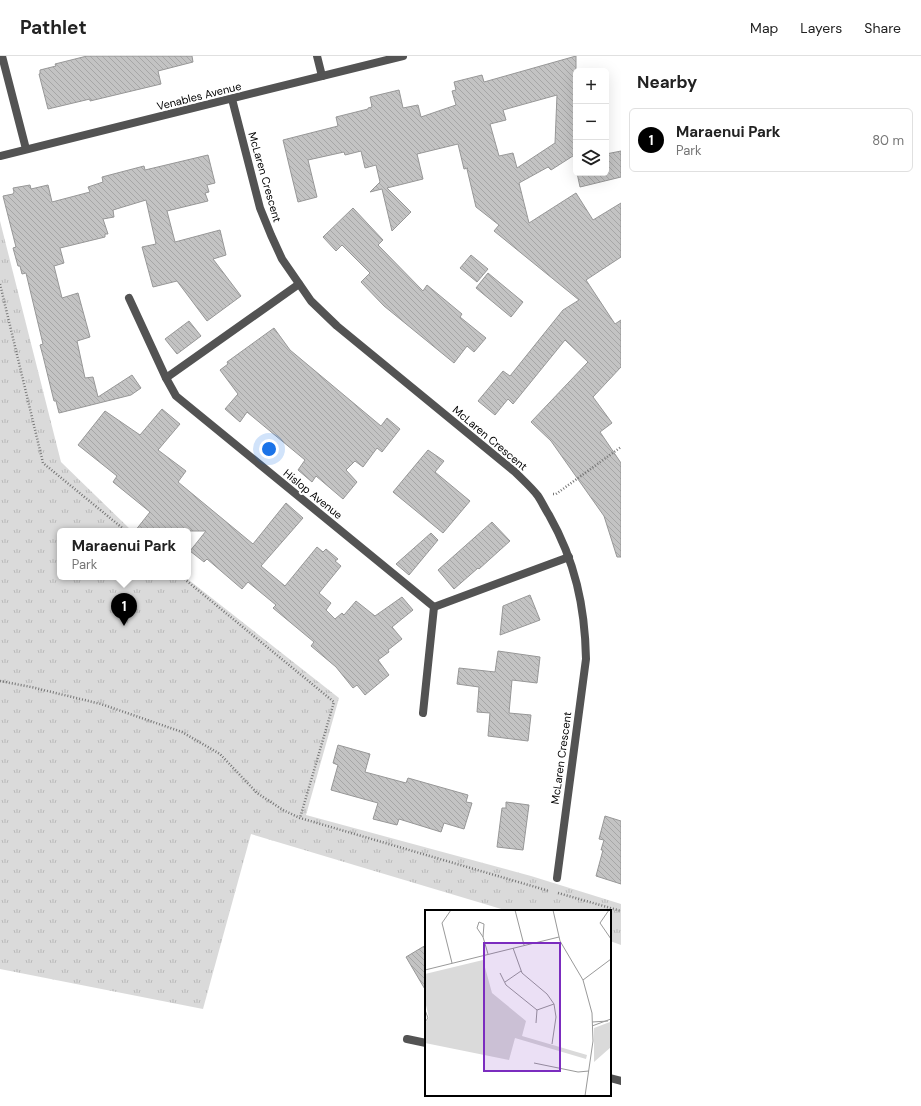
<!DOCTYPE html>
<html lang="en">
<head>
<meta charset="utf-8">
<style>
  :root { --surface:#fff; --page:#f6f6f6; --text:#222; --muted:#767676; --line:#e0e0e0; --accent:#000 }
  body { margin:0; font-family:"DM Sans",sans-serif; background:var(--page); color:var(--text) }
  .controls { position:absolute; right:12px; top:12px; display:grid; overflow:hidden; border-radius:6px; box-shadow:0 4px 16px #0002 }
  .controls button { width:36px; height:36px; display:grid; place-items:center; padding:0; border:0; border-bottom:1px solid var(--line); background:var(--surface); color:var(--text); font:20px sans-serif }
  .you { position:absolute; left:269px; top:393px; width:14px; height:14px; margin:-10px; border:3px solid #fff; border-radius:50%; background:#1a73e8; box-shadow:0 0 0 6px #1a73e833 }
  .badge { display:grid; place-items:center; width:26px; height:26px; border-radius:50%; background:var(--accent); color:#fff; font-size:13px; font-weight:700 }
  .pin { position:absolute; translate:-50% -33px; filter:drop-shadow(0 1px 2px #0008) }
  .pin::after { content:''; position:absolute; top:21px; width:14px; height:12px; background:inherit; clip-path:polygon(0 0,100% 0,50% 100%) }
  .popup { position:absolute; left:57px; top:472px; width:134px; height:52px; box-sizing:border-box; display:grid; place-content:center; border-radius:6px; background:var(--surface); filter:drop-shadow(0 1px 3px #0005); font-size:13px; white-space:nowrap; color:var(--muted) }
  .popup b { font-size:15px; color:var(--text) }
  .popup::after { content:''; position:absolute; left:50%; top:100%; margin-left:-8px; border:8px solid transparent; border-top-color:var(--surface) }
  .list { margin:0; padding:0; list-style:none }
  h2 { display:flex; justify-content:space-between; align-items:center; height:52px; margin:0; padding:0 16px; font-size:17px }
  h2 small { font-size:13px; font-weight:400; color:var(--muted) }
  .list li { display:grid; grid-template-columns:26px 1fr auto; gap:12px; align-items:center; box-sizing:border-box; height:64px; margin:0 8px 8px; padding:0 8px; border:1px solid var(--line); border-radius:6px }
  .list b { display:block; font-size:15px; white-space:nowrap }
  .list p { margin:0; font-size:13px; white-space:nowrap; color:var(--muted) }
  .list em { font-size:13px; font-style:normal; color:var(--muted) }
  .icon { flex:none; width:22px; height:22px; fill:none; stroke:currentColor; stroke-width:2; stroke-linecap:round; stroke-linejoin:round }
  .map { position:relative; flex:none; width:621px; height:1050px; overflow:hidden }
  header { display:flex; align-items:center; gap:24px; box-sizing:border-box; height:56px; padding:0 20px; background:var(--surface); border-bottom:1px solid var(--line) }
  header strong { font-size:19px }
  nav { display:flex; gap:22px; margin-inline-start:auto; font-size:14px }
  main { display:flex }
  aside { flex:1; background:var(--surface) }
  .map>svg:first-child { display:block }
</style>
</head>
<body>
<header>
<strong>Pathlet</strong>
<nav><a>Map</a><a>Layers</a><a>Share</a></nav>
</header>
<main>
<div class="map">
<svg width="621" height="1050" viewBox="0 0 621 1050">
  <defs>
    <pattern id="park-tufts" width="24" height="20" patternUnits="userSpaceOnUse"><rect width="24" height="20" fill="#dadada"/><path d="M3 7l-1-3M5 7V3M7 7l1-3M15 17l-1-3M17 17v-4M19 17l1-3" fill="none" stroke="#b9b9b9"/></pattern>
    <pattern id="building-back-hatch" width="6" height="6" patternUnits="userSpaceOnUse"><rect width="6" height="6" fill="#c3c3c3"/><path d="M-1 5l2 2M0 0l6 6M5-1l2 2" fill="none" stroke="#a6a6a6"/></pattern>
  </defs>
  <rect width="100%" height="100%" fill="#fff"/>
  <!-- park -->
  <path fill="url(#park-tufts)" d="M0 165 61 406 132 475H60V521H185L339 642 306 759 531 820 621 848V889L610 885V855H508L251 778 203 953 0 913Z"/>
  <!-- building -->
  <g fill="url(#building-back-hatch)" stroke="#979797" fill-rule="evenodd">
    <path d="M87 0H192L193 6 158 15 161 28 90 45V43L48 53 39 18H40V14L56 10 55 8Z"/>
    <path d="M576 0V98L551 114 548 111 519 127 529 167 576 137 593 164 621 147V201L586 224 615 268 621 264V311L593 341 612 367 600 376 621 407V501H617L604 460 551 385 531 366 588 306 565 284 513 348 508 343 495 359 478 345 503 315 510 320 563 254 579 244 494 175 499 169 476 151 467 113 468 112 464 113 458 88 417 98 423 123 387 132 411 156 392 175 382 133 370 136 380 126 376 109 365 112 361 95 345 99 344 96 308 104 317 141 298 146 283 84 338 70 336 61 368 53V52L372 51 370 41 399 34 403 52 418 49 421 61 456 49 452 35 456 34 454 26 482 19 484 26ZM557 39 555 87 517 112 513 97 499 100 490 68 506 64 503 54Z"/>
    <path d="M621 95V121L580 131 577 117H606V98Z"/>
    <path d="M208 99 215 127 207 129 209 136 205 137 208 145 167 155 175 186 220 174 226 199 213 203 241 240 207 265 177 225 153 231 142 191 156 188 146 144 113 154 114 161 103 163 108 178H105V181L60 192 64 207 54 210 62 242 78 237 90 281 77 285 85 322 93 321 98 341 132 319 141 332 131 339 59 357 56 345H54L43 300 40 289 43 288 26 217 22 218 20 210H18L13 192 16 191 3 140 13 138 14 136 13 132 30 129 31 133 48 129 52 146 90 136 88 131 103 126 102 121 144 110 145 114Z"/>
    <path d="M353 152 383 184 378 189 423 235 427 229 462 258 460 261 486 282 474 296 467 290 454 307 384 250 361 226 370 217 342 189 336 195 323 181Z"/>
    <path d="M471 199 488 213 477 226 460 212Z"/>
    <path d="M488 217 523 246 511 261 476 232Z"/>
    <path d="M189 265 201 280 177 298 165 283Z"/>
    <path d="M274 272 290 294 381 370 387 362 400 373 382 396 377 392 363 411 355 405 346 414 357 426 343 443 316 420 312 426 298 414 305 404 253 361 247 356 240 366 225 353 238 338 220 314 228 308 227 306Z"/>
    <path d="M162 353 180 368 158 394 186 415 178 426 253 488 286 447 303 462 261 510 285 530 317 491 323 496 326 493 338 503 335 505 341 510 319 537 331 547 326 554 335 563 342 557 344 559 356 545 375 560 402 541 413 554 392 571 402 583 388 594 389 596 378 604 389 619 365 639 357 629 353 632 336 611 311 590 314 586 273 552 276 549 248 526 242 533 207 503 204 506 190 495 206 475H135L150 456 113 426 117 420 78 389 105 355 140 379Z"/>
    <path d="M428 394 444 405 435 416 470 445 443 477 393 436Z"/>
    <path d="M492 466 510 485 479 513 478 512 454 533 438 514Z"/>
    <path d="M431 477 438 484 409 519 396 508Z"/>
    <path d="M530 539 540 564 500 579 503 550Z"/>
    <path d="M498 595 540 601 537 627 512 624 509 657 531 659 528 685 488 680 490 657 477 656 479 631 457 628 459 612 495 616Z"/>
    <path d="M338 689 370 698 365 716 406 727 408 722 468 739 466 746 472 747 464 773 444 767 441 776 399 763 397 769 373 763 378 747 331 734 338 709 333 707Z"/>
    <path d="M506 746 529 749 523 794 497 791 502 752H506Z"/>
    <path d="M605 760 621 765V828L596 820 603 794H601L604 784 599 783Z"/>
    <path d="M426 889V935L406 901Z"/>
  </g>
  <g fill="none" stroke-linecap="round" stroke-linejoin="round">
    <!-- path -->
    <g stroke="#757575" stroke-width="2.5" stroke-dasharray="1 2" stroke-linecap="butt">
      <path d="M0 228 43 407 126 475"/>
      <path d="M553 438H556L621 391"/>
      <path d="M182 521 334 646 300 762"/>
      <path d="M0 625 31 631 101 648 182 676 220 698 257 737 283 754 300 762 549 835"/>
      <path d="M558 837 621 855"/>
    </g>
    <!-- lane -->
    <g stroke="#535353" stroke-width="8">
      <path d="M407 983 426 987"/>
      <path d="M610 1022 621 1025"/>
    </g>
    <!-- street -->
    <g stroke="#535353" stroke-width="8">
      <path d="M2 0 26 93"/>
      <path d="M317 0 322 20"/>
      <path d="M232 43 260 152 271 179 282 203 311 245 337 270 515 416C523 424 532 432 538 440 542 446 545 453 549 459 575 505 585 550 586 603L557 822"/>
      <path d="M0 100 403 0"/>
      <path d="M129 242 166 322 176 340 434 551 423 657"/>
      <path d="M166 322 299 228"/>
      <path d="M434 551 569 501"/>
    </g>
  </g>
  <g text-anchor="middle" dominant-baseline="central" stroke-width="4" stroke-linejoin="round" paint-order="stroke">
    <!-- street labels -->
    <g font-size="11" fill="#000" stroke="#fff">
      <text transform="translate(199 40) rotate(-14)">Venables Avenue</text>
      <text transform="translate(265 121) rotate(74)">McLaren Crescent</text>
      <text transform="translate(490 382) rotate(40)">McLaren Crescent</text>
      <text transform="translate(313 438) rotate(39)">Hislop Avenue</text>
      <text transform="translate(561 702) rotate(-82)">McLaren Crescent</text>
    </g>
  </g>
  <!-- overview -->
  <g transform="translate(425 854)">
    <rect width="186" height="186" fill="#fff"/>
    <path d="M185 112 186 137 169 152V118Z" fill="#dadada"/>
    <path d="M58 50 67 83 101 111 97 126 162 145 161 149 90 128 84 150 0 133V113L4 108 0 91V64Z" fill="#dadada"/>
    <path fill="none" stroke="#999" stroke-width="1" d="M26 0 17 13 27 53M90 0 99 35M128 0 135 31 158 70 167 103 168 131 160 186M184 0 175 13 186 29M58 27 52 18 54 12 59 14 58 27 63 44M88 38 97 63 122 84 129 94 131 107 127 134M0 60 134 27M75 63 81 75 112 100 111 113M158 70 186 49M80 72 96 61M0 100 3 108 0 112M112 100 129 94M167 112 183 111M167 116 186 109M109 153 153 162 164 161"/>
    <path fill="#7b2cbf" fill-opacity="0.15" stroke="#7b2cbf" stroke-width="2" d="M59 33H135V161H59Z"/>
    <rect width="186" height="186" fill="none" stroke="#000" stroke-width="2"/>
  </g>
</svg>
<div class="controls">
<button>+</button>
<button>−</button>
<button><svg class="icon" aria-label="layers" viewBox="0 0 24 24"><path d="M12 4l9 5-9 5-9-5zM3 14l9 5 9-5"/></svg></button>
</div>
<div class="you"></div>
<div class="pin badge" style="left:124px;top:570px">1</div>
<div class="popup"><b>Maraenui Park</b>Park</div>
</div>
<aside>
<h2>Nearby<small></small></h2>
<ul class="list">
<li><span class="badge">1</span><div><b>Maraenui Park</b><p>Park</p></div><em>80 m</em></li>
</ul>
</aside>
</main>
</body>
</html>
